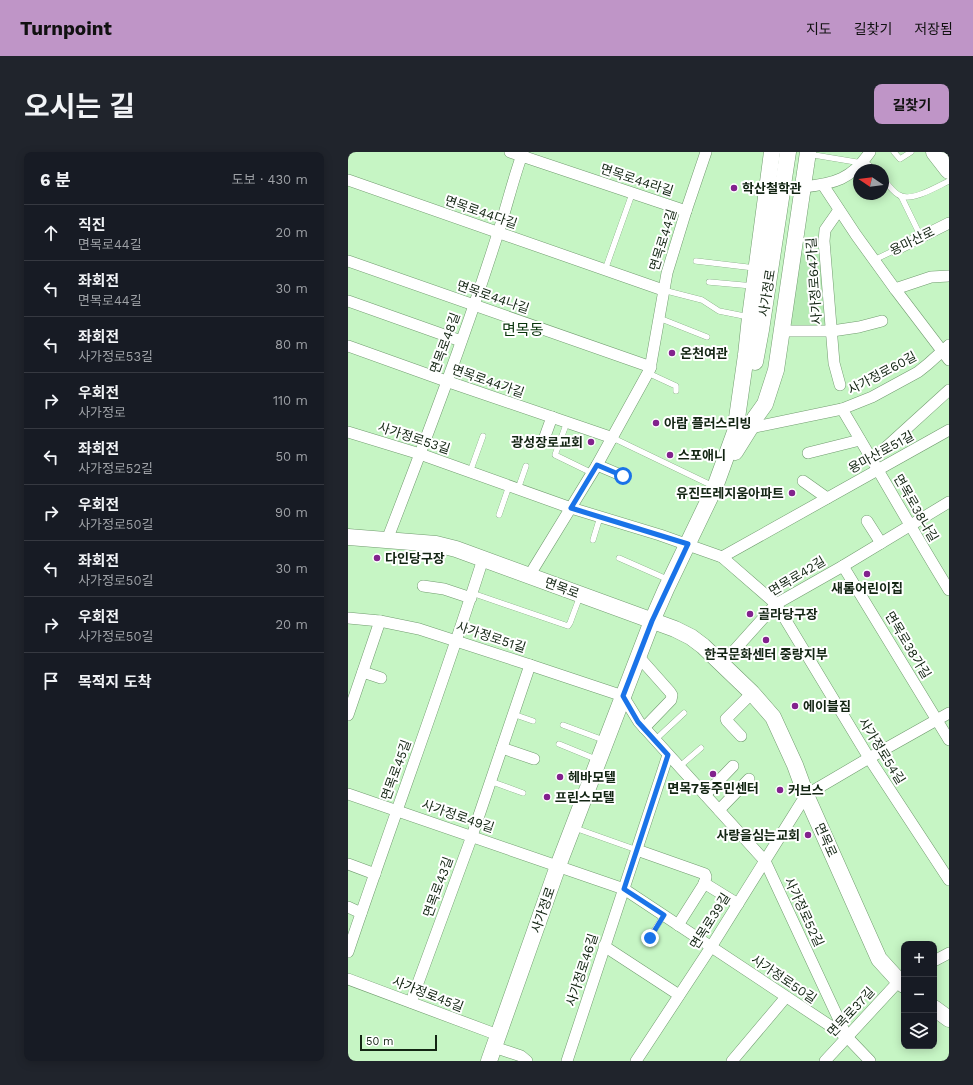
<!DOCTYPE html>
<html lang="ko">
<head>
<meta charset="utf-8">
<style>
  :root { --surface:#171b24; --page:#20242c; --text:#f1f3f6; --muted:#9ea1a6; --line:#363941; --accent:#bf95c7 }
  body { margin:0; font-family:"Work Sans","Noto Sans KR",sans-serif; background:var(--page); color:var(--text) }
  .controls { position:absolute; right:12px; bottom:12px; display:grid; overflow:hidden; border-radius:8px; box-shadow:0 2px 10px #0003 }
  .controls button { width:36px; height:36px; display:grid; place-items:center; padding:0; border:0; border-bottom:1px solid var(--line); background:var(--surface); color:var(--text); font:20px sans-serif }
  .compass { position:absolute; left:505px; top:12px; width:36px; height:36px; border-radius:50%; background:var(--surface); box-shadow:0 2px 10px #0003; rotate:283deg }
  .scale { position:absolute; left:12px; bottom:10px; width:77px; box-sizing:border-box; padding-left:4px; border:2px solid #132513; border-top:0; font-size:11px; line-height:14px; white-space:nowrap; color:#132513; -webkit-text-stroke:3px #fff; paint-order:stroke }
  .stop { position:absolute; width:12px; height:12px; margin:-9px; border:3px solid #1a73e8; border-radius:50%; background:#fff }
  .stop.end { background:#1a73e8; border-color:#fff; box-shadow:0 1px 4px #0008 }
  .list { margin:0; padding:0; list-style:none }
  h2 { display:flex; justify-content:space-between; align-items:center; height:52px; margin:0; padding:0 16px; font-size:17px }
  h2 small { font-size:13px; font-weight:400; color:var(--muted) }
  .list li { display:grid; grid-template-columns:26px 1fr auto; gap:12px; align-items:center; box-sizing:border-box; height:56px; padding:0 16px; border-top:1px solid var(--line) }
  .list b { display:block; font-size:15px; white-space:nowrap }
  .list p { margin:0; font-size:13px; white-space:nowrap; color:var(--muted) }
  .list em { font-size:13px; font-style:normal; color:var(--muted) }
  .icon { flex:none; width:22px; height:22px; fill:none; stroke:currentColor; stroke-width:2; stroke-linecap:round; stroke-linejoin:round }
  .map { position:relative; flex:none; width:601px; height:909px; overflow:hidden; border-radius:8px }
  header { display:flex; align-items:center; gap:24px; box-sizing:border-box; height:56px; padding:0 20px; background:var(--accent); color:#111 }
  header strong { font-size:19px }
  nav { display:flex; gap:22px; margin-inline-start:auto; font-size:14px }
  .intro { display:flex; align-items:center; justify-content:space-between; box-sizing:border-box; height:96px; padding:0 24px }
  h1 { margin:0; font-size:28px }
  .button { padding:10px 18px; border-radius:8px; background:var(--accent); color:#111; font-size:14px; font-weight:700 }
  main { display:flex; gap:24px; padding:0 24px }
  aside { flex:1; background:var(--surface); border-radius:8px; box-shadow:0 2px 10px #0003 }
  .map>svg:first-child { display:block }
</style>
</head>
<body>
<header>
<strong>Turnpoint</strong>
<nav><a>지도</a><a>길찾기</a><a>저장됨</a></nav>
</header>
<div class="intro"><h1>오시는 길</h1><a class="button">길찾기</a></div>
<main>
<aside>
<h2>6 분<small>도보 · 430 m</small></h2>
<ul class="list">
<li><svg class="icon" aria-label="ahead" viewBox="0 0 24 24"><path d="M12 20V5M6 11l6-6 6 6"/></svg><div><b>직진</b><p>면목로44길</p></div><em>20 m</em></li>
<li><svg class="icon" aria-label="left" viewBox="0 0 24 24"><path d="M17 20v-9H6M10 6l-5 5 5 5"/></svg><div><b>좌회전</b><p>면목로44길</p></div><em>30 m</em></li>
<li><svg class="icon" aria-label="left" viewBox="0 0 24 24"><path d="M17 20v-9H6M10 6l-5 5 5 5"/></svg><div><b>좌회전</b><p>사가정로53길</p></div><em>80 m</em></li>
<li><svg class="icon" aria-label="right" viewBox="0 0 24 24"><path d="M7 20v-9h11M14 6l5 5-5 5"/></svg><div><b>우회전</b><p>사가정로</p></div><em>110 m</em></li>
<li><svg class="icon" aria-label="left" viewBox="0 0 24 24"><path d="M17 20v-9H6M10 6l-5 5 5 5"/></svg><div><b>좌회전</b><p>사가정로52길</p></div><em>50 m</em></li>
<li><svg class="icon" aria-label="right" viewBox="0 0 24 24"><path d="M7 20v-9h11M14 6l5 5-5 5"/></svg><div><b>우회전</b><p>사가정로50길</p></div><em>90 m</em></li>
<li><svg class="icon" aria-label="left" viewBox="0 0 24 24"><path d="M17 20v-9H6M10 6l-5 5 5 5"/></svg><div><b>좌회전</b><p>사가정로50길</p></div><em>30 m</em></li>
<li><svg class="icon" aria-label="right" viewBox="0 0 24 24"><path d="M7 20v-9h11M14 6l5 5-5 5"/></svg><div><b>우회전</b><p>사가정로50길</p></div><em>20 m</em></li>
<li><svg class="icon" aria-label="arrive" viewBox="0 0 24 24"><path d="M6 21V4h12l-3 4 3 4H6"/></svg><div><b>목적지 도착</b></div></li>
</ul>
</aside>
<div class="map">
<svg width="601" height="909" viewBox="0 0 601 909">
  <rect width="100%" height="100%" fill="#c6f5c4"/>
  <!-- built -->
  <path fill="#b7ebb5" d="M446 100 473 102 481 177H436Z"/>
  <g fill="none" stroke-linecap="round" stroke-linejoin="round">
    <defs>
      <g id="lane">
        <path d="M546 0 552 7 563 0"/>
        <path d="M460 2 514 11 521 13 527 18"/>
        <path d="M535 27C540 32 546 42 553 44 566 49 590 34 601 29"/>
        <path d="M553 44 573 85"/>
        <path d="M526 108 547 98"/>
        <path d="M348 109 407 116"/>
        <path d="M257 118 284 42"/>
        <path d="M361 130 405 134"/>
        <path d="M315 138 354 148 371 159 401 165"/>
        <path d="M311 166 359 185"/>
        <path d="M300 221 328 234V239"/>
        <path d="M219 270 207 303 244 321"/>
        <path d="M265 286 365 334"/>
        <path d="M122 320 135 284"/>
        <path d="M170 337 178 314"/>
        <path d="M151 363 161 334"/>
        <path d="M245 388 252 365"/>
        <path d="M271 406 321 428"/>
        <path d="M124 441 220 474 222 471 232 444"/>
        <path d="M165 562 185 569"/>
        <path d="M215 573 258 589"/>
        <path d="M307 588 336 561"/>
        <path d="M211 592 250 608"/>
        <path d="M331 615 353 596"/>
        <path d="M142 629 175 641"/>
        <path d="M227 676 289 698"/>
        <path d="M302 785 316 763"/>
      </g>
      <g id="street">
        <path d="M162 0 338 59"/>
        <path d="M0 28 315 138"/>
        <path d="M475 33 508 83 547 137 601 208"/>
        <path d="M455 35C486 32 504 27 522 0"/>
        <path d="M491 58 477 78 476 89 486 211 492 233"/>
        <path d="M547 98 601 71"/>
        <path d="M0 109 303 215"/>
        <path d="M547 137 583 125 601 124"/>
        <path d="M0 149 113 189"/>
        <path d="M433 179H484L511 175 534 169"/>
        <path d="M0 194 98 229 265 286"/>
        <path d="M494 257C530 317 564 378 601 438"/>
        <path d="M402 276 494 257 524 245 570 220 580 212 601 193"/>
        <path d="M0 280 72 302 223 356 312 383 374 405 428 452 521 606 601 728"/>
        <path d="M195 290 204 265"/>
        <path d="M460 301 512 288"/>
        <path d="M524 308 601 238"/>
        <path d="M249 313 275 324"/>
        <path d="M455 329 479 346"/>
        <path d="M519 369 533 391"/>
        <path d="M39 388C78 287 117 185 150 81 159 54 165 27 175 0"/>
        <path d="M374 405 601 278"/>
        <path d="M495 414 601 588"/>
        <path d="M181 424 249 313 302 217 319 121 338 59 358 0"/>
        <path d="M75 434 96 437 123 446"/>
        <path d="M0 466 32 469 71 477 182 513 275 544 291 570 417 709 499 885"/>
        <path d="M290 504 322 540 324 543 323 548 296 576"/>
        <path d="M374 512 428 452 495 414 601 350"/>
        <path d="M15 520 33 526"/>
        <path d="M0 563 32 469"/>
        <path d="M393 584 379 569 378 567 404 541"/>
        <path d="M154 596 186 607"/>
        <path d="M0 642 276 737 499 885 522 909"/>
        <path d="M357 643 385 614"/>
        <path d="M371 658 401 627"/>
        <path d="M289 698 357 722 358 725 356 732 330 773"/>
        <path d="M0 712 27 722"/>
        <path d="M356 731 390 752"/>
        <path d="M0 755 13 761"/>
        <path d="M256 794 331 843"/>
        <path d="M0 800C44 669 93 539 135 407"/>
        <path d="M586 809 601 801"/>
        <path d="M0 827 150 883"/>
        <path d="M63 850 124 684 182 513"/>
        <path d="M146 895 173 904 179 909"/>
        <path d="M219 909 320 603"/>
        <path d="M288 909 363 795 458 643 521 606 601 561"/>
        <path d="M384 909 438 845"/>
        <path d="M477 909 551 829 556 826"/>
      </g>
      <g id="secondary">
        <path d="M407 210 413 178 440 0"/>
        <path d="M387 300 402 276 407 266 417 252 428 218 460 0"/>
        <path d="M0 385 88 392 108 397 327 477 343 485 355 494 404 541 425 565 447 613 458 643 531 807 551 829 556 833"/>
        <path d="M586 856 601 867"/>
        <path d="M141 909 210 714 304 469 318 437 367 335 387 280 398 203 402 165 424 0"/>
      </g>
      <path id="primary" d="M587 0 601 18"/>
    </defs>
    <!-- lane casing -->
    <use href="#lane" stroke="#719c6f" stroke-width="6"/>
    <!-- street casing -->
    <use href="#street" stroke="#719c6f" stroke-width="12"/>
    <!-- secondary casing -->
    <use href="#secondary" stroke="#719c6f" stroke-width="17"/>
    <!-- primary casing -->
    <use href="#primary" stroke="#719c6f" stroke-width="19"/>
    <!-- lane -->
    <use href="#lane" stroke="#fff" stroke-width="5.5"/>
    <!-- street -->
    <use href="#street" stroke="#fff" stroke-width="11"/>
    <!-- secondary -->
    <use href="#secondary" stroke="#fff" stroke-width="16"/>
    <!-- primary -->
    <use href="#primary" stroke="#fff" stroke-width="18"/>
  </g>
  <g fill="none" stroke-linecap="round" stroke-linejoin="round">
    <!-- route -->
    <path stroke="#1a73e8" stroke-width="5" d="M275 324 249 313 223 356 340 392 304 469 275 544 290 570 320 603 276 737 316 763 302 786"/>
  </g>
  <!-- markers -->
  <g fill="#82228d" stroke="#fff" stroke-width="1.5">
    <circle cx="386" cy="36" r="4"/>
    <circle cx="324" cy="201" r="4"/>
    <circle cx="308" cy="271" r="4"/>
    <circle cx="243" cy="290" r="4"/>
    <circle cx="322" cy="303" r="4"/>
    <circle cx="444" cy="341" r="4"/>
    <circle cx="29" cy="406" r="4"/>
    <circle cx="519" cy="422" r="4"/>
    <circle cx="402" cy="462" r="4"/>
    <circle cx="418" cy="488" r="4"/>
    <circle cx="447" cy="554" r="4"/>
    <circle cx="365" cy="622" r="4"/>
    <circle cx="212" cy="625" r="4"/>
    <circle cx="432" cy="638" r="4"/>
    <circle cx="199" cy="645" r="4"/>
    <circle cx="460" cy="683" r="4"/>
  </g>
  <g text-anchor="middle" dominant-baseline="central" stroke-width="4" stroke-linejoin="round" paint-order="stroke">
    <!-- street labels -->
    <g font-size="13" fill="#132513" stroke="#fff">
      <text transform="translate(289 28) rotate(18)">면목로44라길</text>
      <text transform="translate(133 60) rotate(19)">면목로44다길</text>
      <text transform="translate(315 88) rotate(-73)">면목로44길</text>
      <text transform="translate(564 89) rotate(-26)">용마산로</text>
      <text transform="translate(466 129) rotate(-94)">사가정로64가길</text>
      <text transform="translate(419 141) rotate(-81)">사가정로</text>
      <text transform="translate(145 145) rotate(19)">면목로44나길</text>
      <text transform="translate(97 191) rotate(-70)">면목로48길</text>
      <text transform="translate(534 221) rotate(-28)">사가정로60길</text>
      <text transform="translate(140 229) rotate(19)">면목로44가길</text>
      <text transform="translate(66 286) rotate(18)">사가정로53길</text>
      <text transform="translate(533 300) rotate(-29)">용마산로51길</text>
      <text transform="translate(568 356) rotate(60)">면목로38나길</text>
      <text transform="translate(449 424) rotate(-31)">면목로42길</text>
      <text transform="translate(214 436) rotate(20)">면목로</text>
      <text transform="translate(143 485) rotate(18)">사가정로51길</text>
      <text transform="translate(560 493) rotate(59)">면목로38가길</text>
      <text transform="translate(534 599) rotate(58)">사가정로54길</text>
      <text transform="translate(48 618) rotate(-70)">면목로45길</text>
      <text transform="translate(110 664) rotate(19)">사가정로49길</text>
      <text transform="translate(478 688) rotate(66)">면목로</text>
      <text transform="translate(90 735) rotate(-70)">면목로43길</text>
      <text transform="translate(195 758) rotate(-71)">사가정로</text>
      <text transform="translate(456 760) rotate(65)">사가정로52길</text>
      <text transform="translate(362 769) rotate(-58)">면목로39길</text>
      <text transform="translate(234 818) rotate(-72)">사가정로46길</text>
      <text transform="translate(436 827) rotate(34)">사가정로50길</text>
      <text transform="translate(80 842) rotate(21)">사가정로45길</text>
      <text transform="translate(503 860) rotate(-47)">면목로37길</text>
    </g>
    <!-- poi labels -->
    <g font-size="13" font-weight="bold" fill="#132513" stroke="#fff" text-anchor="start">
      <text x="394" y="36">학산철학관</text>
      <text x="332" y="201">온천여관</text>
      <text x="316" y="271">아람 플러스리빙</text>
      <text x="235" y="290" text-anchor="end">광성장로교회</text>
      <text x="330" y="303">스포애니</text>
      <text x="436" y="341" text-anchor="end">유진뜨레지움아파트</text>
      <text x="37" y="406">다인당구장</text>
      <text x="519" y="436" text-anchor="middle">새롬어린이집</text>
      <text x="410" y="462">골라당구장</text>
      <text x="418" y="502" text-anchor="middle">한국문화센터 중랑지부</text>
      <text x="455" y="554">에이블짐</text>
      <text x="220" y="625">헤바모텔</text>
      <text x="365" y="636" text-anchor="middle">면목7동주민센터</text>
      <text x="440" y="638">커브스</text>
      <text x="207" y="645">프린스모텔</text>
      <text x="452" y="683" text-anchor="end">사랑을심는교회</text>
    </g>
    <!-- quarter labels -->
    <g font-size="15" fill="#08330a" stroke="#fff">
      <text x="175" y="178">면목동</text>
    </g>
  </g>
</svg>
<div class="controls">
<button>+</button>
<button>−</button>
<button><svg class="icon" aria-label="layers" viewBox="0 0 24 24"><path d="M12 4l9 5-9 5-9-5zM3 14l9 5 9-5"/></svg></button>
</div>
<svg class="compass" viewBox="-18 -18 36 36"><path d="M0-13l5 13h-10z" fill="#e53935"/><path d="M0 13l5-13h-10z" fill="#9ea1a6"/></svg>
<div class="scale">50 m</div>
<div class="stop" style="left:275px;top:324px"></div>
<div class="stop end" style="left:302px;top:786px"></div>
</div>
</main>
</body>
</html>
